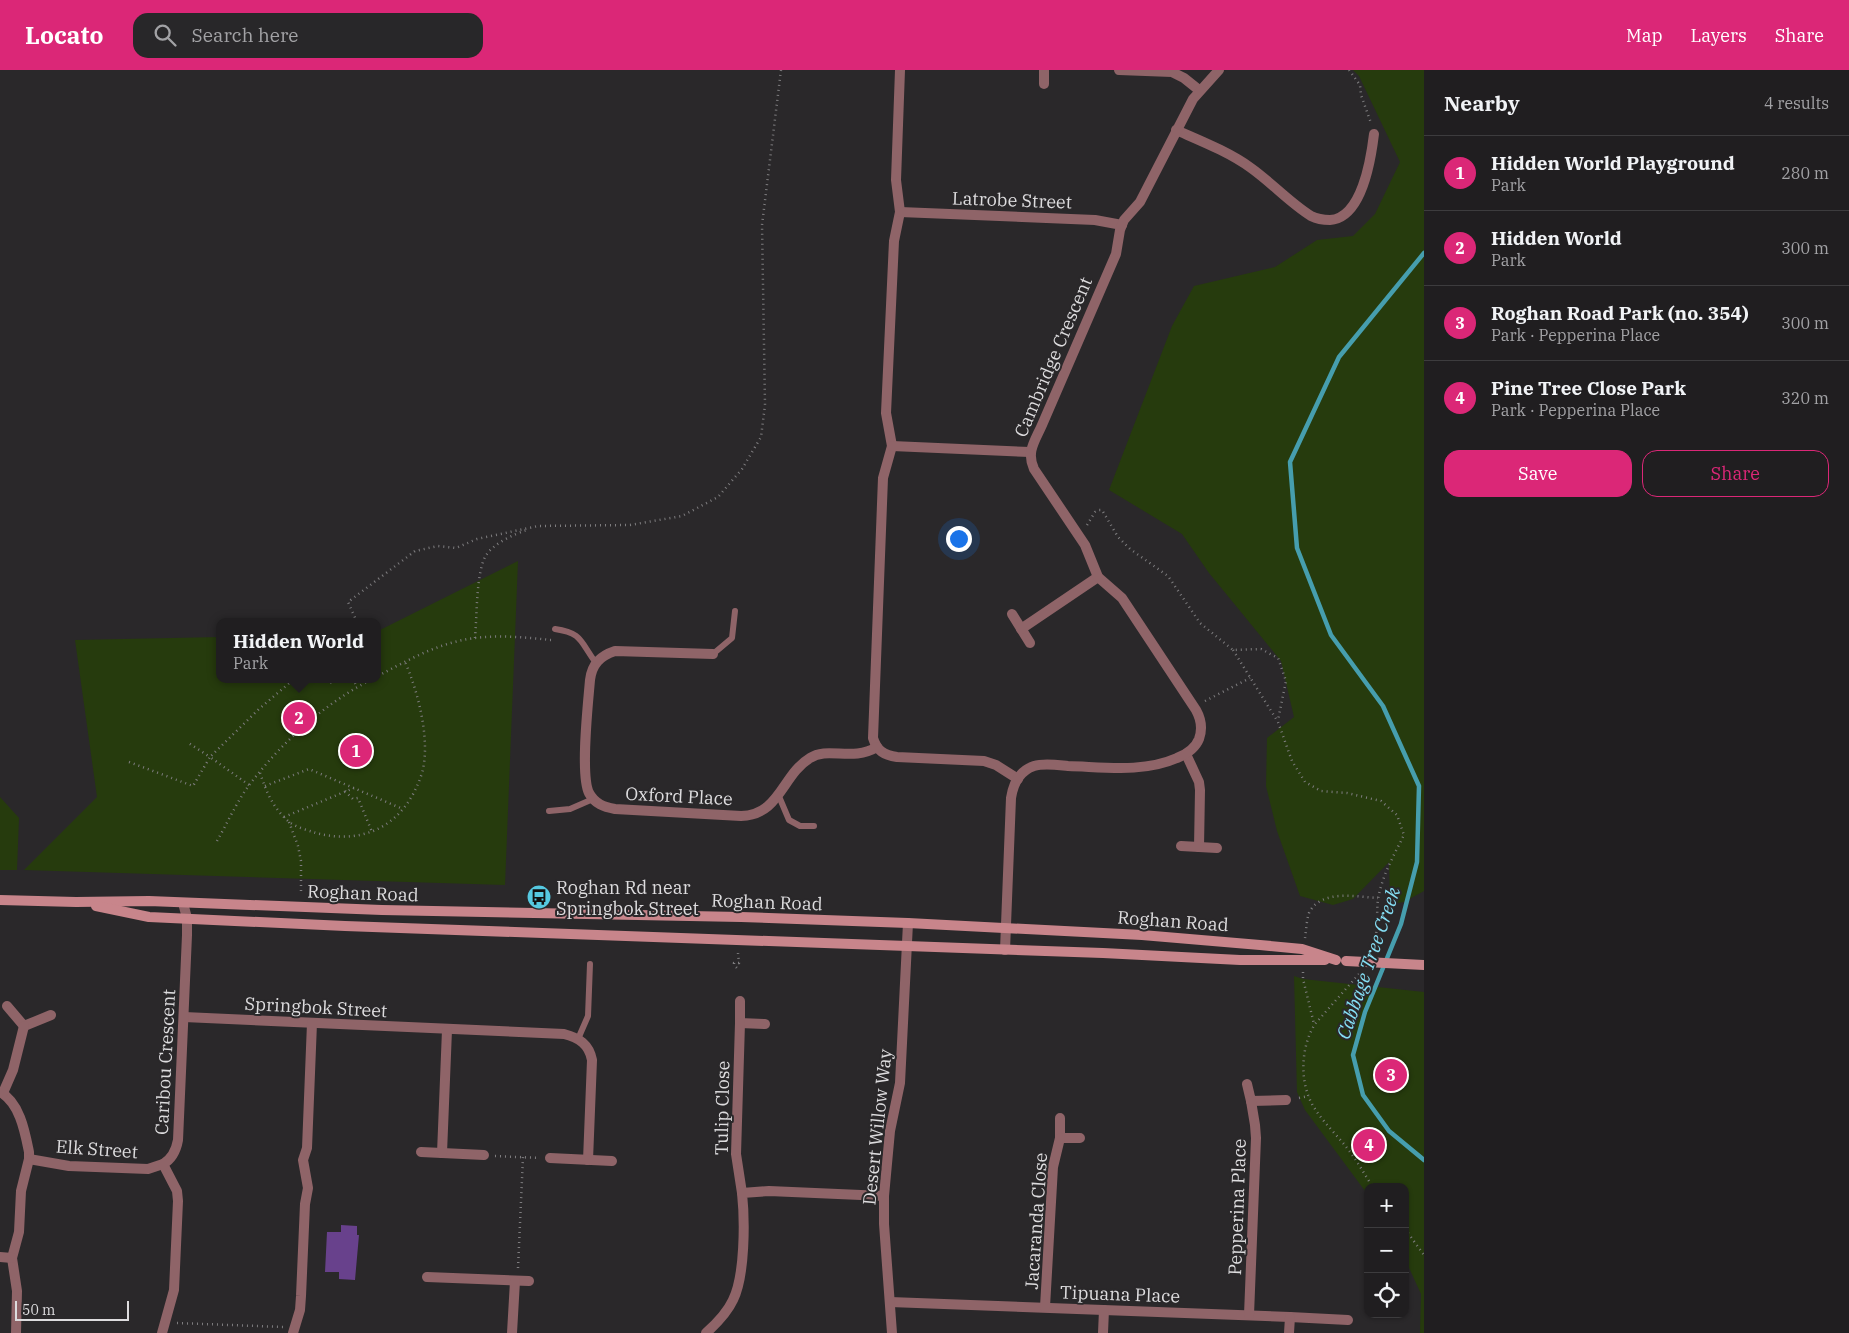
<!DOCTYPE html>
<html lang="en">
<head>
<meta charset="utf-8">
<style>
  :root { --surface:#201e20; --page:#282729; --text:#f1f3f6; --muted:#a2a2a5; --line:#3d3c3e; --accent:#db2777 }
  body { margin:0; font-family:"IBM Plex Serif",serif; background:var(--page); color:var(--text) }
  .controls { position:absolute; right:15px; bottom:15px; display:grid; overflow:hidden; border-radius:10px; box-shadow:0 1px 4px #0004 }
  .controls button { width:45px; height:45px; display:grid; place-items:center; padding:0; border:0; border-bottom:1px solid var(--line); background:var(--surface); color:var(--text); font:25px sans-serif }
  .scale { position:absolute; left:15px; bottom:12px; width:114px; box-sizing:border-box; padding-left:5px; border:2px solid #dddcde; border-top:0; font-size:14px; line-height:18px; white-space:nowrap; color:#dddcde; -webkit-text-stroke:4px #2a282a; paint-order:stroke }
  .you { position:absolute; left:958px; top:468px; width:18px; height:18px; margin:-12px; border:4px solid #fff; border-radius:50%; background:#1a73e8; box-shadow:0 0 0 8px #1a73e833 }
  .badge { display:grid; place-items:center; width:32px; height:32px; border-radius:50%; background:var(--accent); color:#fff; font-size:16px; font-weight:700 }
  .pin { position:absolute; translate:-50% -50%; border:2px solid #fff; box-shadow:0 1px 5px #0006 }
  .popup { position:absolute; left:216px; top:548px; width:165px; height:65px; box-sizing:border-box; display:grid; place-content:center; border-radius:10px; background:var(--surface); filter:drop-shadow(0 1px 4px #0005); font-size:16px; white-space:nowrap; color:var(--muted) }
  .popup b { font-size:19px; color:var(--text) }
  .popup::after { content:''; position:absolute; left:50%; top:100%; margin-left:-10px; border:10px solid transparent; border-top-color:var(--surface) }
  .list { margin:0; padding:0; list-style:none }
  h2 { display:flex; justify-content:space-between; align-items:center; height:65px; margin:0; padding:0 20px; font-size:21px }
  h2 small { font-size:16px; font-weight:400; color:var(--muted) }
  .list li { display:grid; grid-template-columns:32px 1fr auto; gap:15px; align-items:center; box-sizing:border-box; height:75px; padding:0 20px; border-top:1px solid var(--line) }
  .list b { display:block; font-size:19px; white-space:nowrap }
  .list p { margin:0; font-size:16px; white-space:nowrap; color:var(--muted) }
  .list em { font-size:16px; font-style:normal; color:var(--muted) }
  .actions { display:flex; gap:10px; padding:15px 20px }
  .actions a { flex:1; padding:11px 0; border:1px solid var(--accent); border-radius:15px; text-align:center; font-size:18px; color:var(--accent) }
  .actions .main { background:var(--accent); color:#fff }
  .icon { flex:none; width:28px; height:28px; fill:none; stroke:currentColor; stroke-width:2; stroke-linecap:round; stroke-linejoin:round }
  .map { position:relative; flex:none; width:1424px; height:1263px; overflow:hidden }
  header { display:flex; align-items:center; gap:30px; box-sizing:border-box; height:70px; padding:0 25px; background:var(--accent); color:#fff }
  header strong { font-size:24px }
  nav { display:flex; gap:28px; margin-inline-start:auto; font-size:18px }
  .search { width:350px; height:45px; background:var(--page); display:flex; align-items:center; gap:12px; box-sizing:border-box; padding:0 18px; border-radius:15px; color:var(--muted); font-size:19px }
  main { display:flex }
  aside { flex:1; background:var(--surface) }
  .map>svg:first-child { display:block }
</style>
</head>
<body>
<header>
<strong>Locato</strong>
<div class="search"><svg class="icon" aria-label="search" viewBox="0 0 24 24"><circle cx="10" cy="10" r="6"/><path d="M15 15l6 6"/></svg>Search here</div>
<nav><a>Map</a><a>Layers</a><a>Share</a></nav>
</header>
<main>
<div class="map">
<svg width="1424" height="1263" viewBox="0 0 1424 1263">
  <rect width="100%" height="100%" fill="#2a282a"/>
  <!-- green -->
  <g fill="#263b0d">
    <path d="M1353 0H1424V821L1404 832 1390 834 1389 792 1353 829 1333 835 1300 826 1277 761 1266 716 1267 668 1294 647 1281 591 1209 503 1182 464 1109 420 1172 256 1194 216 1275 197 1317 170 1353 166 1375 144 1400 92 1359 6Z"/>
    <path d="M518 491 505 815 24 800 97 727 75 570 220 567V609H378V561Z"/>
    <path d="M0 727 19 748 17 800H0Z"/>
    <path d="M1294 906 1303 909 1424 922V1263H1420L1421 1224 1405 1189V1117H1368V1125L1305 1040 1297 1022Z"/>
  </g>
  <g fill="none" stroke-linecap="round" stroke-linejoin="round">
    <!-- stream -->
    <path stroke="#469eae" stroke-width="4.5" d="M1424 183 1339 287 1290 392 1297 478 1331 565 1383 636 1419 716 1417 792 1401 854 1365 942 1353 985 1363 1025 1389 1061 1424 1090"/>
  </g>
  <!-- building -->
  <path fill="#68418c" d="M341 1155 357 1156V1165H359L355 1210 339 1209V1202H325L327 1162H341Z"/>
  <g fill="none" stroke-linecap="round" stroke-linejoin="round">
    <!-- path -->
    <g stroke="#7e7d7f" stroke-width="2.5" stroke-dasharray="1 4" stroke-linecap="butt">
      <path d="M1349 0 1360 15 1361 25 1371 53"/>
      <path d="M1087 455 1095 442 1099 440H1102L1118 467 1130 479 1168 506 1200 553 1233 580 1261 579 1278 588 1286 611 1278 650"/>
      <path d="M357 552 348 532 415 481 438 476 456 478 477 469 538 456 630 455 682 446 718 427 742 399 761 367 765 335 762 155 781 0"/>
      <path d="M475 568C477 547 476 505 485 487 492 474 514 464 527 460"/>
      <path d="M1233 580 1278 652 1292 691 1305 712 1321 721 1347 723 1381 731 1397 745 1404 765C1394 785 1382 806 1378 829 1376 846 1379 863 1372 879"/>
      <path d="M378 606C404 592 433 576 463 570 491 564 523 567 551 570"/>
      <path d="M352 609 357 616"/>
      <path d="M330 613 334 609"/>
      <path d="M1205 631 1250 608"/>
      <path d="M129 692 193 716 210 687 187 672"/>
      <path d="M260 703C266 721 273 738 288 751 295 757 307 760 316 763 367 776 406 753 422 703 431 671 418 621 405 592"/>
      <path d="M249 715 210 687 259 639 294 609"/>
      <path d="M265 716 309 699 403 739"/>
      <path d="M345 721 353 729 358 728 372 762"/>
      <path d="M284 747 354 718"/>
      <path d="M289 752 298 776 301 791V824"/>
      <path d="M217 771C228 752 237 731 250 714 282 672 324 634 372 609"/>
      <path d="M1130 852 1135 847"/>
      <path d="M1305 868C1306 862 1307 845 1310 841 1323 819 1358 827 1378 828"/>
      <path d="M738 883 739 893H734V895L739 900"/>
      <path d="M1303 902V909L1314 954"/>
      <path d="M1359 904 1315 954C1300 978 1299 1015 1315 1039 1324 1053 1337 1065 1347 1078 1357 1090 1364 1104 1373 1117"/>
      <path d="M1299 1028 1309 1026"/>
      <path d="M495 1086 540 1088"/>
      <path d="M1405 1159 1424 1185"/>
      <path d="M518 1198 523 1087"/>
      <path d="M177 1253 283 1257"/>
    </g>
    <!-- service -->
    <g stroke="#8f6468" stroke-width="6">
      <path d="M555 559C583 563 580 572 596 593"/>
      <path d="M713 584 732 568 735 541"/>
      <path d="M778 724 789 750 800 756H814"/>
      <path d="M549 741 570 739 593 729"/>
      <path d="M578 969 588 946 590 894"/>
    </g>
    <!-- minor -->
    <g stroke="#8f6468" stroke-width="10">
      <path d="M900 0 896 110 900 142 894 171 886 343 892 376 883 408 873 668C877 681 884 685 897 687L984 691 996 695 1018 709"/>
      <path d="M1119 0 1172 2 1184 8 1199 20"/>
      <path d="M1044 14V0"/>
      <path d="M1176 60C1201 71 1229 82 1251 98 1272 113 1290 133 1311 146 1317 149 1324 150 1330 150 1362 148 1371 89 1374 64"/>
      <path d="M900 142 1095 150 1122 155"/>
      <path d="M892 376 1030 382"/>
      <path d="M1012 544 1030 573"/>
      <path d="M1021 559 1098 507"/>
      <path d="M713 584 615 581C600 586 592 594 590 610 588 634 580 705 589 723 595 734 604 737 615 739L741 746C780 745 782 705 810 688 828 676 852 692 877 677"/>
      <path d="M1186 684 1199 712 1200 720 1199 777"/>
      <path d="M1181 776 1217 778"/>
      <path d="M1005 880 1011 728C1013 715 1019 701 1034 696 1044 693 1057 695 1068 696 1104 697 1143 703 1177 688 1187 684 1195 679 1199 669 1203 658 1201 649 1196 640L1122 528 1098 507 1085 475 1034 399C1026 382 1035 371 1042 355L1116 184 1120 160 1124 150 1140 132 1193 29 1219 0"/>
      <path d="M740 931V953L765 954"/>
      <path d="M7 936 24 956 51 945"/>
      <path d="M184 947 564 964C579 968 589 974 592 990L588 1090"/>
      <path d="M740 953 736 1084 742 1123"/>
      <path d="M1247 1014 1251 1031 1286 1030"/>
      <path d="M0 1022C20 1033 25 1062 29 1082V1089L21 1121 19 1162 12 1188 17 1221 16 1263"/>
      <path d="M3 1023 13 1000 24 956"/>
      <path d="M1060 1048V1068H1080"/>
      <path d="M421 1082 484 1085"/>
      <path d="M442 1083 447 960"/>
      <path d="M550 1088 612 1091"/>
      <path d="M29 1089 69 1096 148 1099 163 1094"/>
      <path d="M0 1187 12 1188"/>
      <path d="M427 1207 529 1211"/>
      <path d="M890 1232 1290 1247 1348 1250"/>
      <path d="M1045 1237 1053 1097 1060 1068"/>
      <path d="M1249 1245 1256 1068 1255 1055 1251 1031"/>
      <path d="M162 1263 174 1220 178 1131 177 1121 163 1094C172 1089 176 1081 178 1070L187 865V848L183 833"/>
      <path d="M293 1263 300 1240 301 1226 305 1134 308 1118 303 1090 307 1078 312 953"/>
      <path d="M512 1263 515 1211"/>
      <path d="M706 1263C716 1254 727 1243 733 1230 745 1206 745 1151 742 1123L769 1121 884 1126"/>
      <path d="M892 1263 884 1154V1126L890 1061 900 1013 908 853"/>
      <path d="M1103 1263 1104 1240"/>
      <path d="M1289 1263 1290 1247"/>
    </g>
    <!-- secondary -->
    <g stroke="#c8858b" stroke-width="10">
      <path d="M0 830 76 832 149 831 382 840 741 847 908 853 1142 865 1260 875 1302 879 1336 890"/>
      <path d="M96 836 149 847 345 856 1103 883 1240 890H1325"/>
    </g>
    <!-- secondary-bridge -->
    <path stroke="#c8858b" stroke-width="10" d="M1346 891 1424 895"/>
  </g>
  <!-- icons -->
  <defs>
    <symbol id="bus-disc" viewBox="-11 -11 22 22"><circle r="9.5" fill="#56c9e1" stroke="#2a282a"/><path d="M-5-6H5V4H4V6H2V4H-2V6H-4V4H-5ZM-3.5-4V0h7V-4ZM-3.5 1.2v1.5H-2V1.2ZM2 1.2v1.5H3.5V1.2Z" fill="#111"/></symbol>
  </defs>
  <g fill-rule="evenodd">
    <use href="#bus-disc" x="525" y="813" width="28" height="28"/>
  </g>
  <g text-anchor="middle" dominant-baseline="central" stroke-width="4" stroke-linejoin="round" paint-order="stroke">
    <!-- street labels -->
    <g font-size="18" fill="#dddcde" stroke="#2a282a">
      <text transform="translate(1012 130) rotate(2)">Latrobe Street</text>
      <text transform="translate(1053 287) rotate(-67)">Cambridge Crescent</text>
      <text transform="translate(679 726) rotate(3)">Oxford Place</text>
      <text transform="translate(363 823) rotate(2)">Roghan Road</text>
      <text transform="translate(767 832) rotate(2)">Roghan Road</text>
      <text transform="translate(1173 851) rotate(4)">Roghan Road</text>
      <text transform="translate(316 937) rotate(3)">Springbok Street</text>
      <text transform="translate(165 992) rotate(-87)">Caribou Crescent</text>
      <text transform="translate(722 1038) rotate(-89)">Tulip Close</text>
      <text transform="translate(877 1057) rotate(-84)">Desert Willow Way</text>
      <text transform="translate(97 1079) rotate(4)">Elk Street</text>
      <text transform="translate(1237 1137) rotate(-88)">Pepperina Place</text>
      <text transform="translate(1036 1151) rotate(-86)">Jacaranda Close</text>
      <text transform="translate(1120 1224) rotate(2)">Tipuana Place</text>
    </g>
    <!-- poi labels -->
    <g font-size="18" fill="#dddcde" stroke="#2a282a" text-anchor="start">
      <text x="556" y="817">Roghan Rd near<tspan x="556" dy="21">Springbok Street</tspan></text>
    </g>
    <!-- water labels -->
    <g font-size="19" font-style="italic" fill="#86e0f6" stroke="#2a282a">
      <text transform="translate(1368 893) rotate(-71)">Cabbage Tree Creek</text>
    </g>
  </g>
</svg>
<div class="controls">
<button>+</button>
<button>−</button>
<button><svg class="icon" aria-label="locate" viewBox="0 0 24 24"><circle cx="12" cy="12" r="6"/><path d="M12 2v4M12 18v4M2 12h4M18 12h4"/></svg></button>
</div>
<div class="scale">50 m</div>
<div class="you"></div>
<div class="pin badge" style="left:356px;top:681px">1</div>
<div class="pin badge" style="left:299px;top:648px">2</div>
<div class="popup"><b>Hidden World</b>Park</div>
<div class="pin badge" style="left:1391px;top:1005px">3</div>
<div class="pin badge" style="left:1369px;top:1075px">4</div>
</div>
<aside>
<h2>Nearby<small>4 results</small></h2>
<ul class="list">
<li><span class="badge">1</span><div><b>Hidden World Playground</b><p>Park</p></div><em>280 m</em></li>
<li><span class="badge">2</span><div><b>Hidden World</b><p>Park</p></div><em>300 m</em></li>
<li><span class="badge">3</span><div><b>Roghan Road Park (no. 354)</b><p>Park · Pepperina Place</p></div><em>300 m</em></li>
<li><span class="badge">4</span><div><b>Pine Tree Close Park</b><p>Park · Pepperina Place</p></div><em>320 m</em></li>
</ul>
<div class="actions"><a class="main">Save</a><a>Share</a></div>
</aside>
</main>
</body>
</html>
